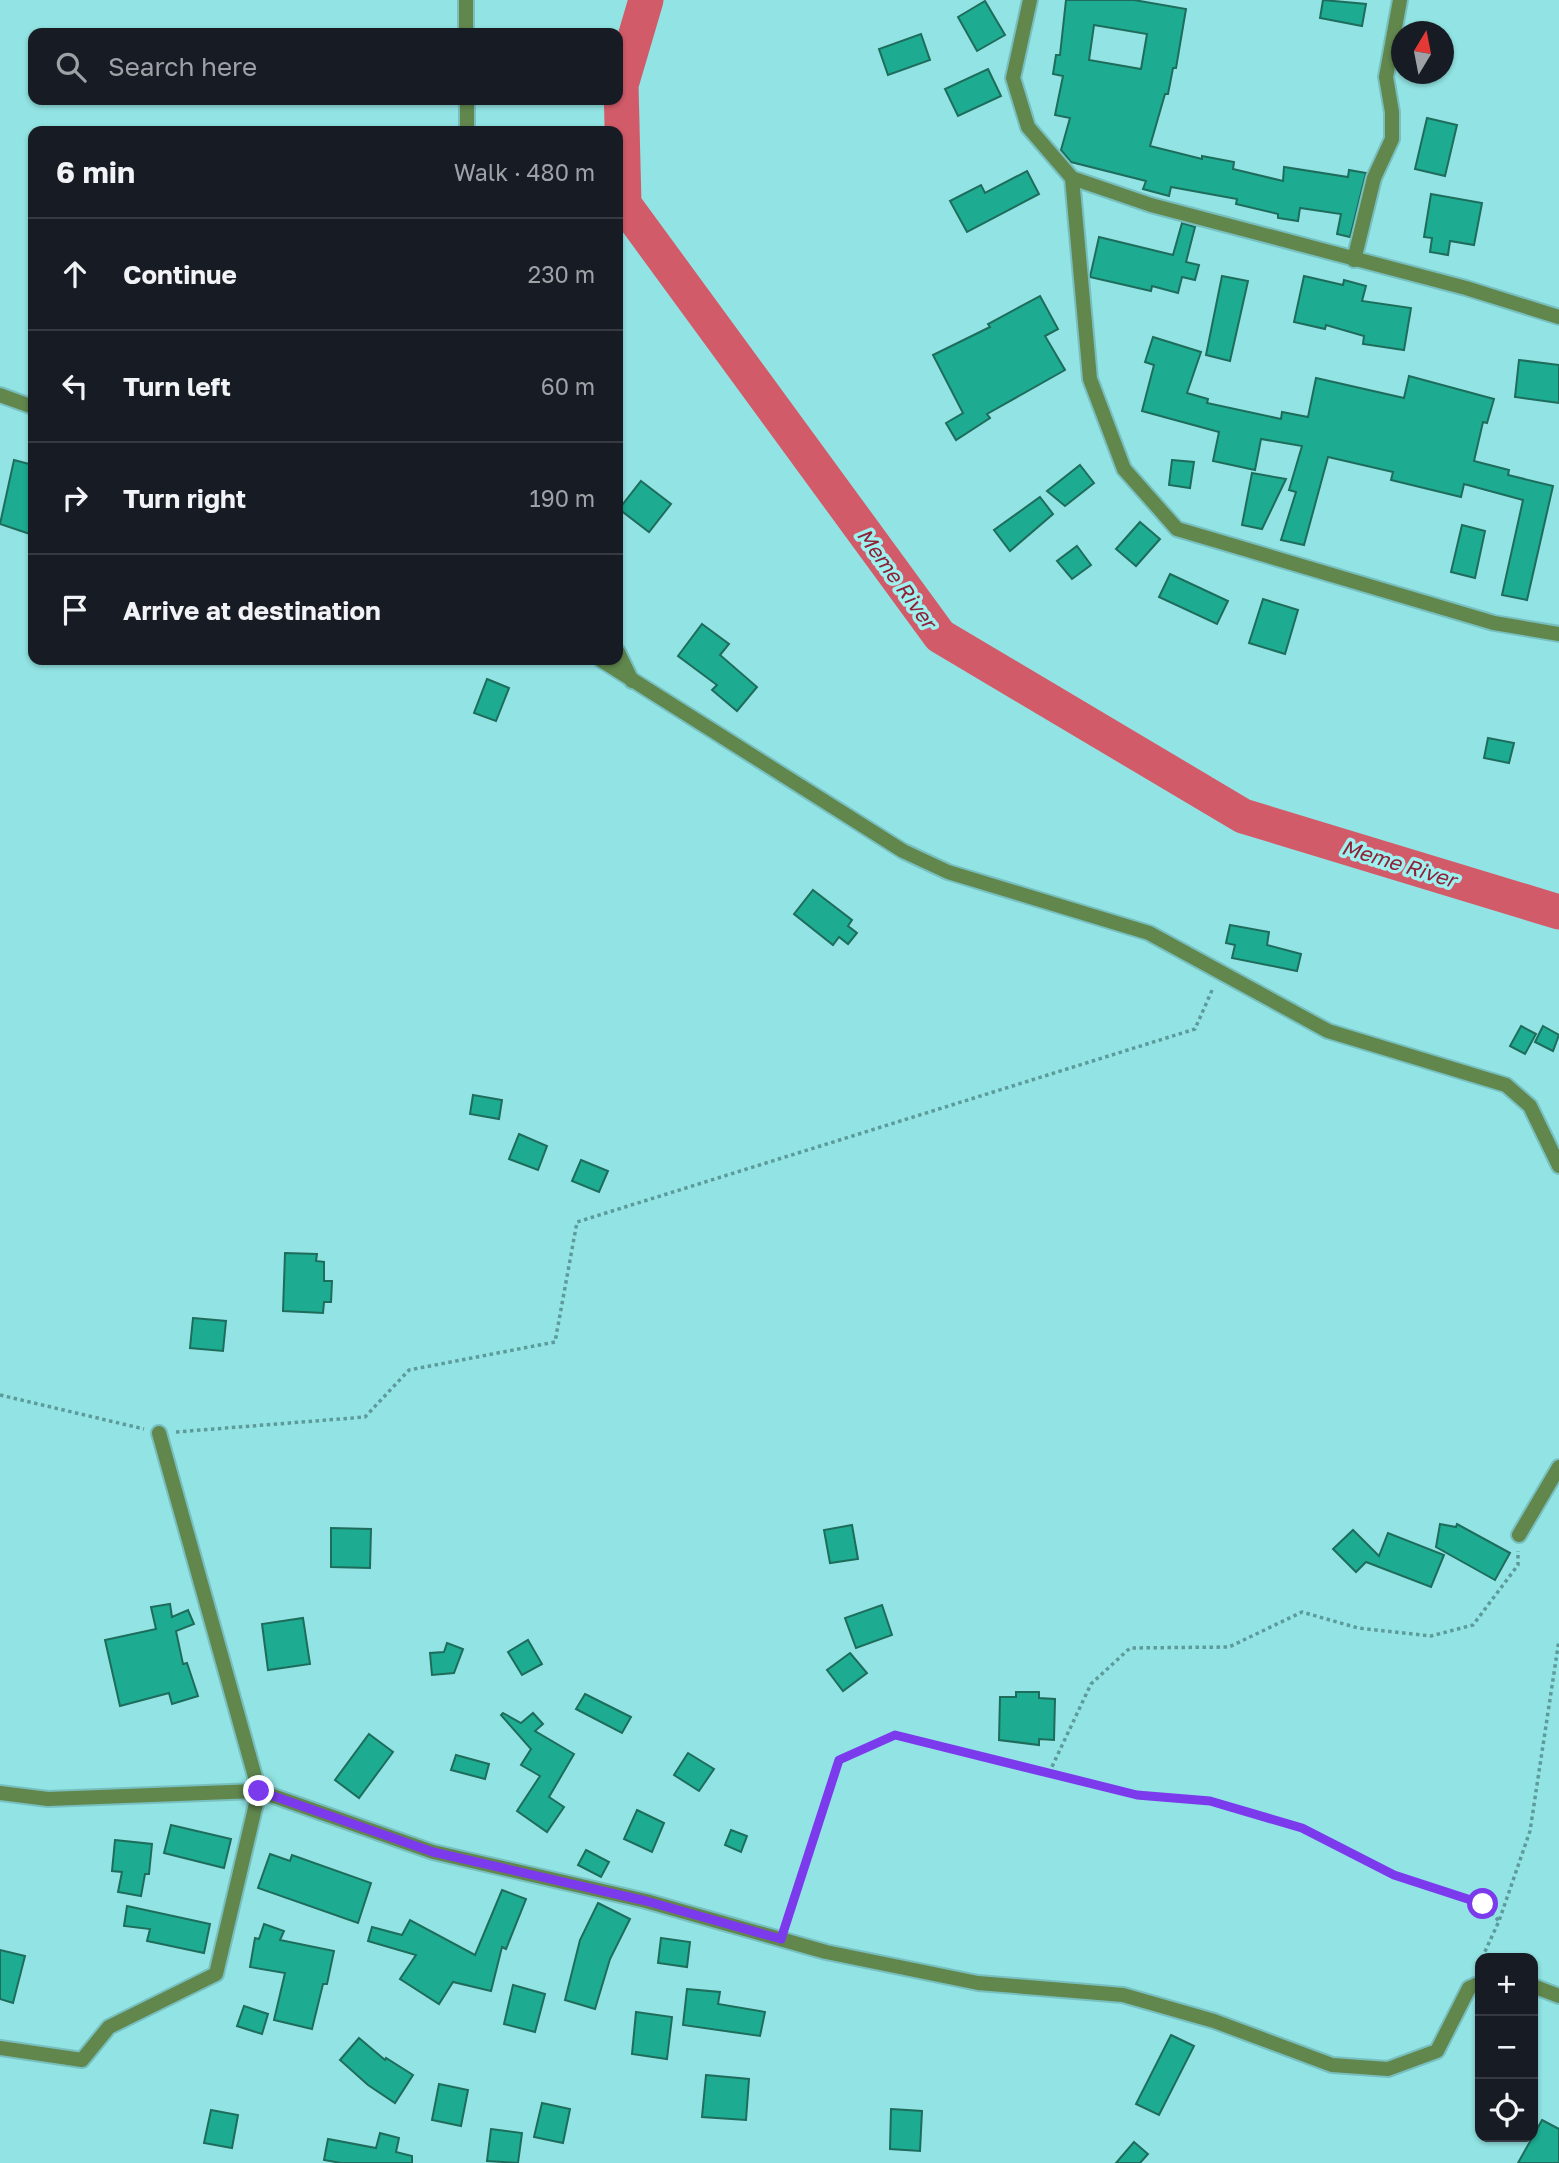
<!DOCTYPE html>
<html lang="en">
<head>
<meta charset="utf-8">
<style>
  :root { --surface:#171b24; --page:#242831; --text:#f1f3f6; --muted:#9ea1a6; --line:#363941 }
  body { margin:0; font-family:"Golos Text",sans-serif; background:var(--page); color:var(--text) }
  .controls { position:absolute; right:21px; bottom:21px; display:grid; overflow:hidden; border-radius:14px; box-shadow:0 2px 5px #0004 }
  .controls button { width:63px; height:63px; display:grid; place-items:center; padding:0; border:0; border-bottom:2px solid var(--line); background:var(--surface); color:var(--text); font:35px sans-serif }
  .compass { position:absolute; left:1391px; top:21px; width:63px; height:63px; border-radius:50%; background:var(--surface); box-shadow:0 2px 5px #0004; rotate:10deg }
  .stop { position:absolute; width:21px; height:21px; margin:-16px; border:5px solid #7c3aed; border-radius:50%; background:#fff }
  .stop.end { background:#7c3aed; border-color:#fff; box-shadow:0 2px 7px #0008 }
  .list { margin:0; padding:0; list-style:none }
  h2 { display:flex; justify-content:space-between; align-items:center; height:91px; margin:0; padding:0 28px; font-size:30px }
  h2 small { font-size:23px; font-weight:400; color:var(--muted) }
  .list li { display:grid; grid-template-columns:46px 1fr auto; gap:21px; align-items:center; box-sizing:border-box; height:112px; padding:0 28px; border-top:2px solid var(--line) }
  .list b { display:block; font-size:26px; white-space:nowrap }
  .list em { font-size:23px; font-style:normal; color:var(--muted) }
  .icon { flex:none; width:38px; height:38px; fill:none; stroke:currentColor; stroke-width:2; stroke-linecap:round; stroke-linejoin:round }
  .map { position:relative; flex:none; width:1559px; height:2163px; overflow:hidden }
  .search { position:absolute; background:var(--surface); box-shadow:0 2px 5px #0004; left:28px; top:28px; width:595px; height:77px; display:flex; align-items:center; gap:18px; box-sizing:border-box; padding:0 24px; border-radius:14px; color:var(--muted); font-size:26px }
  .panel { position:absolute; background:var(--surface); box-shadow:0 2px 5px #0004; left:28px; top:126px; width:595px; height:539px; border-radius:14px }
  .map>svg:first-child { display:block }
</style>
</head>
<body>
<div class="map">
<svg width="1559" height="2163" viewBox="0 0 1559 2163">
  <rect width="100%" height="100%" fill="#92e3e3"/>
  <g fill="none" stroke-linecap="round" stroke-linejoin="round">
    <!-- river -->
    <path stroke="#d25b69" stroke-width="35" d="M646 0 621 85 624 204 940 636 1243 816 1559 912"/>
  </g>
  <!-- building -->
  <g fill="#1dac91" stroke="#1e6c5c" stroke-width="2" fill-rule="evenodd">
    <path d="M1066 0H1134L1186 9 1176 68H1173L1168 94H1165L1150 146 1202 159V156L1234 162 1233 169 1283 181 1284 167 1348 177 1349 170 1366 173 1350 237 1337 234 1341 214 1300 208 1298 221 1278 218V214L1236 204 1237 199 1171 187 1169 196 1143 189 1146 181 1071 162 1061 150 1070 118 1055 115 1063 76 1053 74 1056 55H1060ZM1094 25 1147 34 1141 69 1089 60Z"/>
    <path d="M1323 0 1366 4 1362 26 1320 18Z"/>
    <path d="M985 1 1005 35 977 51 958 17Z"/>
    <path d="M921 34 930 60 888 75 879 49Z"/>
    <path d="M988 69 1001 96 958 116 945 89Z"/>
    <path d="M1427 118 1457 125 1445 176 1415 169Z"/>
    <path d="M1027 171 1039 194 967 232 950 201 981 185 985 193Z"/>
    <path d="M1431 194 1482 203 1474 245 1450 241 1448 255 1430 252 1432 238 1424 237Z"/>
    <path d="M1182 223 1195 227 1186 262 1199 265 1195 280 1182 277 1178 293 1152 286 1151 291 1090 277 1099 237 1173 255Z"/>
    <path d="M1222 276 1248 281 1230 361 1206 355Z"/>
    <path d="M1304 276 1343 285 1344 280 1366 286 1362 301 1411 308 1404 350 1363 344 1364 336 1326 325 1325 329 1294 322Z"/>
    <path d="M1040 296 1058 329 1045 336 1065 370 987 414 990 418 956 440 946 423 963 413 933 355 990 327 988 324Z"/>
    <path d="M1153 337 1201 352 1187 393 1208 399 1207 403 1281 419 1282 412 1308 417 1316 378 1404 398 1409 376 1494 399 1487 423 1483 422 1474 461 1509 470 1508 475 1553 486 1527 600 1502 595 1523 500 1464 484 1461 497 1391 480 1393 472 1328 457 1304 545 1281 540 1296 492 1289 490 1302 446 1261 439 1255 470 1213 461 1219 432 1142 411 1154 365 1145 362Z"/>
    <path d="M1519 360 1559 365V403L1515 397Z"/>
    <path d="M14 460 33 465V535L0 524Z"/>
    <path d="M1172 460 1194 462 1190 488 1169 485Z"/>
    <path d="M1080 465 1094 483 1065 506 1047 491Z"/>
    <path d="M1252 473 1286 479 1262 529 1242 525Z"/>
    <path d="M641 481 671 504 649 532 619 509Z"/>
    <path d="M1040 497 1053 514 1010 551 994 530Z"/>
    <path d="M1140 522 1160 539 1136 566 1116 549Z"/>
    <path d="M1462 525 1485 531 1475 578 1451 572Z"/>
    <path d="M1077 546 1091 565 1072 579 1057 561Z"/>
    <path d="M1170 574 1228 601 1217 624 1159 597Z"/>
    <path d="M1263 599 1298 610 1285 654 1249 643Z"/>
    <path d="M702 624 729 644 720 655 757 687 737 711 712 690 717 685 678 656Z"/>
    <path d="M487 679 509 688 496 721 474 713Z"/>
    <path d="M1488 738 1514 743 1509 763 1484 758Z"/>
    <path d="M813 890 852 920 848 926 857 933 848 944 839 937 833 945 794 914Z"/>
    <path d="M1230 925 1269 932 1267 945 1301 954 1297 971 1232 958 1235 945 1226 943Z"/>
    <path d="M1521 1026 1536 1034 1525 1054 1510 1046Z"/>
    <path d="M1543 1026 1559 1035 1553 1051 1535 1042Z"/>
    <path d="M473 1095 502 1100 499 1119 470 1114Z"/>
    <path d="M519 1134 547 1146 538 1170 509 1159Z"/>
    <path d="M581 1160 608 1171 599 1192 572 1181Z"/>
    <path d="M285 1253 317 1254 316 1261 324 1262V1281H332L331 1302H324L323 1313 283 1311Z"/>
    <path d="M193 1318 226 1321 223 1351 190 1348Z"/>
    <path d="M1440 1524 1456 1527 1457 1524 1510 1553 1495 1580 1436 1547Z"/>
    <path d="M852 1525 858 1559 830 1563 824 1530Z"/>
    <path d="M331 1528 371 1529 370 1568 331 1567Z"/>
    <path d="M1353 1530 1379 1556 1388 1533 1444 1555 1431 1587 1366 1562 1356 1572 1333 1549Z"/>
    <path d="M170 1604 172 1617 188 1610 194 1624 176 1631 183 1664 187 1663 198 1696 172 1704 169 1693 120 1706 105 1640 156 1629 151 1607Z"/>
    <path d="M882 1605 892 1635 856 1648 845 1618Z"/>
    <path d="M303 1618 310 1664 268 1670 262 1624Z"/>
    <path d="M528 1640 542 1664 522 1675 508 1652Z"/>
    <path d="M447 1643 463 1649 454 1673 432 1675 430 1653 444 1652Z"/>
    <path d="M850 1653 867 1673 843 1691 827 1670Z"/>
    <path d="M1016 1692H1039V1698L1055 1699 1054 1740 1039 1739V1745L999 1740 1000 1697H1016Z"/>
    <path d="M585 1694 631 1717 622 1733 576 1709Z"/>
    <path d="M503 1713 521 1723 533 1713 543 1724 535 1731 574 1754 549 1797 564 1807 547 1832 517 1811 540 1776 521 1765 531 1749 501 1715Z"/>
    <path d="M369 1734 393 1752 359 1798 335 1780Z"/>
    <path d="M688 1753 714 1769 699 1791 674 1775Z"/>
    <path d="M456 1755 489 1764 485 1779 451 1770Z"/>
    <path d="M637 1810 664 1823 652 1852 624 1839Z"/>
    <path d="M171 1825 231 1839 224 1868 164 1853Z"/>
    <path d="M731 1830 747 1836 741 1852 725 1845Z"/>
    <path d="M115 1840 152 1844 149 1874H145L141 1896 118 1892 122 1872 112 1871Z"/>
    <path d="M586 1850 609 1862 601 1877 578 1865Z"/>
    <path d="M270 1854 290 1861 292 1855 371 1883 358 1923 258 1888Z"/>
    <path d="M502 1890 526 1899 506 1949 502 1947 491 1991 453 1982 439 2004 400 1979 416 1955 368 1941 372 1927 402 1935 410 1920 475 1955Z"/>
    <path d="M598 1903 630 1919 610 1959 595 2009 565 2000 580 1940Z"/>
    <path d="M127 1906 210 1924 204 1953 147 1941 150 1929 124 1926Z"/>
    <path d="M264 1924 284 1931 280 1940 334 1951 327 1984H323L312 2029 274 2020 285 1973 250 1967 255 1938 259 1939Z"/>
    <path d="M661 1938 690 1942 687 1967 658 1963Z"/>
    <path d="M0 1950 25 1956 13 2003 0 1999Z"/>
    <path d="M513 1985 545 1994 535 2032 504 2024Z"/>
    <path d="M687 1989 720 1992 718 2004 765 2012 760 2036 683 2025Z"/>
    <path d="M244 2006 268 2014 262 2034 237 2026Z"/>
    <path d="M636 2012 672 2017 667 2059 632 2054Z"/>
    <path d="M1171 2035 1194 2046 1159 2115 1136 2104Z"/>
    <path d="M359 2038 385 2060 386 2058 413 2075 395 2103 368 2085 340 2060Z"/>
    <path d="M706 2075 749 2079 746 2120 702 2117Z"/>
    <path d="M439 2084 468 2090 461 2126 432 2120Z"/>
    <path d="M542 2103 570 2109 563 2143 534 2137Z"/>
    <path d="M891 2109 922 2111 920 2151 890 2149Z"/>
    <path d="M211 2110 238 2115 232 2148 204 2143Z"/>
    <path d="M1542 2120 1559 2129V2163H1518Z"/>
    <path d="M491 2129 522 2133 518 2163 487 2161Z"/>
    <path d="M380 2133 399 2138 396 2152 412 2156V2163H341L324 2160 328 2139 376 2148Z"/>
    <path d="M1134 2142 1148 2154 1140 2163H1116Z"/>
  </g>
  <g fill="none" stroke-linecap="round" stroke-linejoin="round">
    <defs>
      <g id="street">
        <path d="M466 0V33"/>
        <path d="M1030 0 1013 78 1028 127 1072 178 1151 205 1466 288 1559 317"/>
        <path d="M467 100V131"/>
        <path d="M1072 178 1090 379 1124 469 1177 529 1494 623 1559 634"/>
        <path d="M1354 260 1374 178 1392 139V112L1386 77 1400 0"/>
        <path d="M0 395 33 407"/>
        <path d="M618 652 632 681"/>
        <path d="M601 660 903 851 948 872 1149 933 1328 1031 1506 1085 1530 1106 1559 1166"/>
        <path d="M1519 1535 1559 1467"/>
        <path d="M0 1793 48 1799 259 1791 159 1433"/>
        <path d="M1533 1986 1559 1996"/>
        <path d="M0 2048 82 2060 109 2027 216 1974 259 1791 433 1852 646 1901 826 1952 978 1983 1123 1995 1214 2021 1332 2065 1388 2069 1437 2051 1469 1988 1480 1983"/>
      </g>
    </defs>
    <!-- street casing -->
    <use href="#street" stroke="#78c0c0" stroke-width="18"/>
    <!-- path -->
    <g stroke="#5d9b9b" stroke-width="3.5" stroke-dasharray="3.5 3.5" stroke-linecap="butt">
      <path d="M0 1395 144 1429"/>
      <path d="M176 1432 365 1417 409 1370 555 1342 577 1222 1195 1029 1213 988"/>
      <path d="M1049 1773 1091 1684 1130 1648 1229 1647 1302 1612 1358 1628 1431 1636 1473 1625 1518 1565V1551"/>
      <path d="M786 1924 839 1760 895 1735 1137 1795 1210 1801 1302 1828 1394 1875 1483 1904 1499 1921"/>
      <path d="M1482 1958 1499 1921 1530 1831 1559 1640"/>
    </g>
    <!-- street -->
    <use href="#street" stroke="#61874d" stroke-width="14"/>
  </g>
  <g fill="none" stroke-linecap="round" stroke-linejoin="round">
    <!-- route -->
    <path stroke="#7c3aed" stroke-width="9" d="M259 1791 433 1852 646 1901 781 1939 839 1760 895 1735 1137 1795 1210 1801 1302 1828 1394 1875 1483 1904"/>
  </g>
  <g text-anchor="middle" dominant-baseline="central" stroke-width="7" stroke-linejoin="round" paint-order="stroke">
    <!-- water labels -->
    <g font-size="21" font-style="italic" fill="#8e2135" stroke="#9ff1f0">
      <text transform="translate(897 578) rotate(54)">Meme River</text>
      <text transform="translate(1399 863) rotate(17)">Meme River</text>
    </g>
  </g>
</svg>
<div class="controls">
<button>+</button>
<button>−</button>
<button><svg class="icon" aria-label="locate" viewBox="0 0 24 24"><circle cx="12" cy="12" r="6"/><path d="M12 2v4M12 18v4M2 12h4M18 12h4"/></svg></button>
</div>
<svg class="compass" viewBox="-18 -18 36 36"><path d="M0-13l5 13h-10z" fill="#e53935"/><path d="M0 13l5-13h-10z" fill="#9ea1a6"/></svg>
<div class="stop" style="left:1483px;top:1904px"></div>
<div class="stop end" style="left:259px;top:1791px"></div>
<div class="search"><svg class="icon" aria-label="search" viewBox="0 0 24 24"><circle cx="10" cy="10" r="6"/><path d="M15 15l6 6"/></svg>Search here</div>
<section class="panel">
<h2>6 min<small>Walk · 480 m</small></h2>
<ul class="list">
<li><svg class="icon" aria-label="ahead" viewBox="0 0 24 24"><path d="M12 20V5M6 11l6-6 6 6"/></svg><div><b>Continue</b></div><em>230 m</em></li>
<li><svg class="icon" aria-label="left" viewBox="0 0 24 24"><path d="M17 20v-9H6M10 6l-5 5 5 5"/></svg><div><b>Turn left</b></div><em>60 m</em></li>
<li><svg class="icon" aria-label="right" viewBox="0 0 24 24"><path d="M7 20v-9h11M14 6l5 5-5 5"/></svg><div><b>Turn right</b></div><em>190 m</em></li>
<li><svg class="icon" aria-label="arrive" viewBox="0 0 24 24"><path d="M6 21V4h12l-3 4 3 4H6"/></svg><div><b>Arrive at destination</b></div></li>
</ul>
</section>
</div>
</body>
</html>
